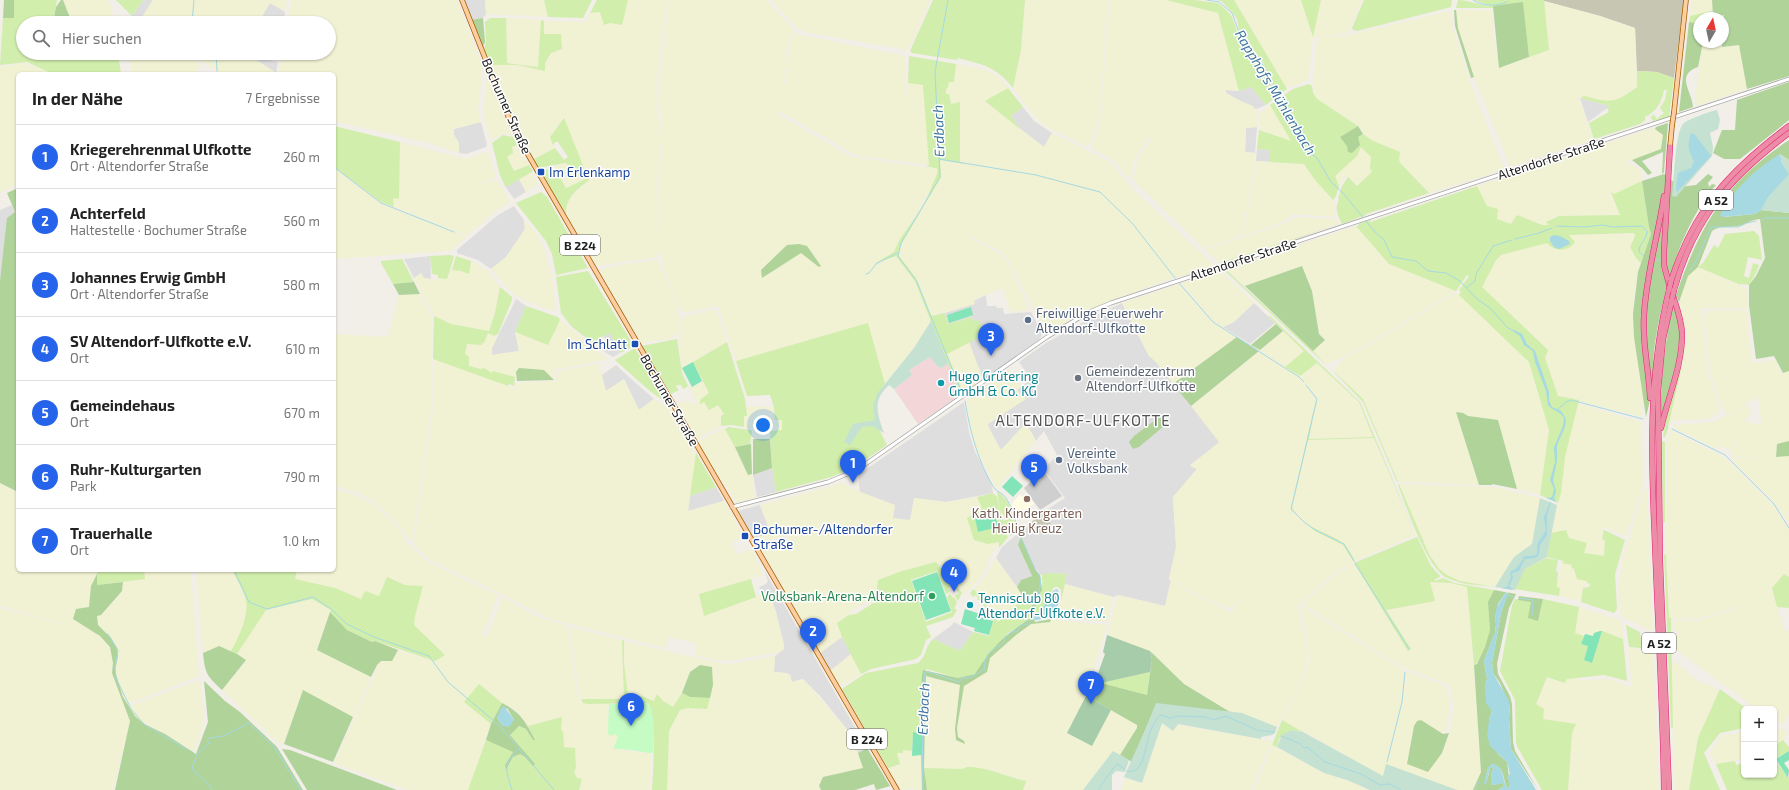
<!DOCTYPE html>
<html lang="de">
<head>
<meta charset="utf-8">
<style>
  :root { --surface:#fff; --page:#f2f2f2; --text:#222; --muted:#767676; --line:#e0e0e0; --accent:#2563eb }
  body { margin:0; font-family:"Exo 2",sans-serif; background:var(--page); color:var(--text) }
  .controls { position:absolute; right:12px; bottom:12px; display:grid; overflow:hidden; border-radius:6px; box-shadow:0 1px 3px #0004 }
  .controls button { width:36px; height:36px; display:grid; place-items:center; padding:0; border:0; border-bottom:1px solid var(--line); background:var(--surface); color:var(--text); font:20px sans-serif }
  .compass { position:absolute; left:1693px; top:12px; width:36px; height:36px; border-radius:50%; background:var(--surface); box-shadow:0 1px 3px #0004; rotate:9deg }
  .you { position:absolute; left:763px; top:425px; width:14px; height:14px; margin:-10px; border:3px solid #fff; border-radius:50%; background:#1a73e8; box-shadow:0 0 0 6px #1a73e833 }
  .badge { display:grid; place-items:center; width:26px; height:26px; border-radius:50%; background:var(--accent); color:#fff; font-size:13px; font-weight:700 }
  .pin { position:absolute; translate:-50% -33px; filter:drop-shadow(0 1px 2px #0008) }
  .pin::after { content:''; position:absolute; top:21px; width:14px; height:12px; background:inherit; clip-path:polygon(0 0,100% 0,50% 100%) }
  .list { margin:0; padding:0; list-style:none }
  h2 { display:flex; justify-content:space-between; align-items:center; height:52px; margin:0; padding:0 16px; font-size:17px }
  h2 small { font-size:13px; font-weight:400; color:var(--muted) }
  .list li { display:grid; grid-template-columns:26px 1fr auto; gap:12px; align-items:center; box-sizing:border-box; height:64px; padding:0 16px; border-top:1px solid var(--line) }
  .list b { display:block; font-size:15px; white-space:nowrap }
  .list p { margin:0; font-size:13px; white-space:nowrap; color:var(--muted) }
  .list em { font-size:13px; font-style:normal; color:var(--muted) }
  .icon { flex:none; width:22px; height:22px; fill:none; stroke:currentColor; stroke-width:2; stroke-linecap:round; stroke-linejoin:round }
  .map { position:relative; flex:none; width:1789px; height:790px; overflow:hidden }
  .search { position:absolute; background:var(--surface); box-shadow:0 1px 3px #0004; left:16px; top:16px; width:320px; height:44px; display:flex; align-items:center; gap:10px; box-sizing:border-box; padding:0 14px; border-radius:22px; color:var(--muted); font-size:15px }
  .panel { position:absolute; background:var(--surface); box-shadow:0 1px 3px #0004; left:16px; top:72px; width:320px; height:500px; border-radius:6px }
  .map>svg:first-child { display:block }
</style>
</head>
<body>
<div class="map">
<svg width="1789" height="790" viewBox="0 0 1789 790">
  <rect width="100%" height="100%" fill="#f2eee8"/>
  <!-- residential -->
  <g fill="#dfdede">
    <path d="M143 0H153L139 22 132 16Z"/>
    <path d="M463 0H485L486 14 483 18 471 20Z"/>
    <path d="M270 3 284 11 285 14 283 23H258Z"/>
    <path d="M247 53H256L268 60 278 62 276 73 247 54Z"/>
    <path d="M1251 87 1266 105 1256 109 1226 93V90L1239 91Z"/>
    <path d="M1580 98 1610 106 1588 122Z"/>
    <path d="M1023 107 1034 121 1052 133 1044 147 1020 129 1011 116Z"/>
    <path d="M481 122 487 145 486 147 466 154 459 153V143L454 135V129Z"/>
    <path d="M1257 127 1255 153 1245 152 1246 128Z"/>
    <path d="M1257 149 1271 150 1270 162 1256 161Z"/>
    <path d="M519 179 526 192 514 199 505 186H508Z"/>
    <path d="M12 205 15 212 0 281V210Z"/>
    <path d="M514 206 524 220 525 229 506 257 491 269 478 260 457 253V250L498 215Z"/>
    <path d="M430 256 431 279 424 278 421 273 414 278 404 259Z"/>
    <path d="M986 295 987 306H996L997 308H1003L1004 314 1031 312 1042 334 1040 339 983 381 969 342 982 336 975 321H973L972 317 948 324 945 313 974 304V301Z"/>
    <path d="M516 299 526 306 515 332 519 351 492 355V348Z"/>
    <path d="M1122 303 1149 356 1156 362 1220 442 1190 465 1197 469 1173 497 1176 547 1169 580H1171L1165 606 1118 595 1113 597 1065 584 1067 574 1052 573 1041 575 1035 568 1021 536 1018 545 1032 576 1021 580 1017 587 996 558 1002 547 1027 526 1035 535 1052 527 1045 511 1065 498 1044 470 1045 468 1057 455 1044 431 1036 441 1026 423 1001 450 989 430 988 424 1025 399 1017 390 1031 379 1019 362 1046 343 1094 316Z"/>
    <path d="M1254 303 1275 323 1250 344 1223 327 1234 322Z"/>
    <path d="M610 332 620 353 613 357 599 348 608 343 603 336Z"/>
    <path d="M616 365 630 378 654 399 639 410 624 379 606 391 601 374 602 375Z"/>
    <path d="M964 402 969 432 975 452 991 482 993 493 946 502 914 498 911 521 893 518 894 505 860 492 858 475Z"/>
    <path d="M772 468 776 492 757 497 753 475Z"/>
    <path d="M716 487 724 501 688 511 690 496Z"/>
    <path d="M760 505 771 534 753 538 738 511Z"/>
    <path d="M764 570 867 748 858 753 850 733 821 697 803 679 792 682 790 675 786 673 774 672 775 656 784 649V645L776 612 769 592 762 595 759 587 766 584 768 581Z"/>
    <path d="M954 622 973 632 960 651 933 639 952 625Z"/>
    <path d="M842 637 851 654 830 671 820 653Z"/>
  </g>
  <!-- commercial -->
  <path fill="#f3d7d8" d="M930 357 937 366 942 368 948 363 960 395 918 424 894 389 912 375 909 370Z"/>
  <!-- education -->
  <path fill="#fffde4" d="M1027 493 1034 504 1017 517 1011 505 1020 494 1022 497Z"/>
  <!-- religious -->
  <path fill="#cfcfcf" d="M1043 470 1062 496 1040 510 1024 488Z"/>
  <!-- construction -->
  <g fill="#c7c6b2">
    <path d="M1544 0H1684L1674 78 1657 72 1637 71 1635 28 1600 16 1544 1Z"/>
    <path d="M1045 511 1052 527 1035 535 1029 527 1031 526 1029 524Z"/>
  </g>
  <!-- farmland -->
  <g fill="#f1f1d3" fill-rule="evenodd">
    <path d="M63 0H107L110 3 114 23H72Z"/>
    <path d="M153 0H287L284 11 270 3 258 23H141L139 22Z"/>
    <path d="M292 0H457L483 67 478 111 481 122 454 129V135L459 143V153L429 143 334 121V74H279L282 53H329V23H311V21L287 23Z"/>
    <path d="M485 0H544L548 17 486 14Z"/>
    <path d="M628 0H667L656 92 661 137 657 188 658 247 659 190 662 141V120L658 97 669 0H766L794 30 786 49 787 65 783 86 785 85 788 65 789 45 795 32 801 35 906 56V96L907 95 908 83 923 84 929 165 858 156 779 111 777 114 852 157 938 169 936 178 931 189 894 252 875 265 896 256 915 281 931 321 914 348 885 384 868 323 736 361 718 306 687 312 681 311 665 273 662 262V254L658 252 657 257 597 266 566 214V204L569 200 589 180 588 178 566 188 553 166 566 163 579 170 563 119 551 134 550 137 555 148 534 159 511 119 490 65H518L545 71V63L551 53 562 49 561 34H544V21L586 22 590 13 600 12 604 25 610 23 622 25ZM807 246 821 266 819 267 801 252 765 277Z"/>
    <path d="M771 0H930L913 40 907 50 805 32 797 28Z"/>
    <path d="M1025 0H1108L1099 119 1090 144 1086 147 1047 127 1036 118 1013 88 1021 50Z"/>
    <path d="M1110 0H1166L1218 13 1239 91 1226 90V93L1238 100 1253 106 1258 114 1257 127 1246 128 1245 152 1255 153V159L1250 196 1243 229 1236 238 1203 248 1133 180 1138 160 1151 138H1148L1133 163 1131 177 1129 179 1113 160 1092 149V146L1100 123 1101 113Z"/>
    <path d="M1234 0H1301L1313 36 1321 0H1362L1348 33 1321 37 1345 36 1450 11 1453 29 1469 79 1504 168 1503 170 1429 193 1401 164 1399 160 1400 152 1373 141 1363 134 1362 130 1355 123 1331 109 1317 99 1313 93 1316 44 1320 37H1313L1308 80 1286 88Z"/>
    <path d="M1692 0H1712V11L1690 16Z"/>
    <path d="M1544 1 1600 16 1635 28 1637 87 1614 101 1607 102 1576 96 1580 101 1593 140 1510 167 1474 77 1458 28 1456 10H1492L1493 34 1499 68 1549 50Z"/>
    <path d="M506 18 541 20 538 67 507 63Z"/>
    <path d="M1739 45 1747 89 1697 106 1695 101 1702 46 1722 47Z"/>
    <path d="M129 53H177L183 57 186 55 201 64 194 74H132Z"/>
    <path d="M189 53H247V54L275 72V74H222Z"/>
    <path d="M22 63 44 69 53 74H18V184L0 193V67Z"/>
    <path d="M956 64 986 70 1000 78 1008 88 985 101 1044 147 1052 133 1110 162 1133 189 1214 265 1176 278 1168 270 1173 278 1102 304 1050 331 1045 328 1037 315 1008 260 1000 251 973 237 970 233V225L969 232 971 238 999 253 1007 261 1030 310 1011 312 1002 288 974 300 975 304 931 316 916 278 900 258 898 253 902 243 941 177 940 160 964 164 960 162V102L951 104 949 94H946V89L949 82H954Z"/>
    <path d="M487 75 512 135 503 133 491 140 483 114Z"/>
    <path d="M1270 105 1280 122 1292 142 1259 130 1260 113Z"/>
    <path d="M1656 127 1655 129 1663 135 1661 149 1632 160 1624 161 1641 170 1642 181 1614 194 1612 193 1620 215 1559 216 1547 222 1549 225H1542L1517 215 1511 224 1497 219 1487 206 1477 186Z"/>
    <path d="M400 142 466 159 487 152 489 153 496 178 472 186 497 180 510 202 495 211 467 236 394 207 392 198H399Z"/>
    <path d="M517 145 529 165 514 171 507 157 513 153 511 147Z"/>
    <path d="M1361 147 1371 157 1370 168 1372 172 1357 186 1345 176 1339 186 1335 176Z"/>
    <path d="M1256 161 1304 164 1335 203 1334 211 1336 217 1294 214 1277 225 1240 237 1244 229 1251 198Z"/>
    <path d="M334 168 381 203 466 237 450 251 334 259Z"/>
    <path d="M532 172 538 184 526 192 519 179Z"/>
    <path d="M1297 217 1336 219 1339 224 1220 263 1206 251V249L1279 226Z"/>
    <path d="M524 220 536 232 545 251 552 278 556 312 528 302 518 296 509 290 491 269 506 257 525 229Z"/>
    <path d="M1356 226 1389 264 1456 291 1364 346 1326 365 1313 351 1325 340 1319 334 1312 291 1302 266 1245 286 1225 269Z"/>
    <path d="M1635 234 1630 247 1636 258 1641 263 1635 287 1633 314 1634 337 1643 391 1642 417 1558 396 1545 358 1548 350 1482 287 1498 257 1508 252 1547 242 1554 249 1564 250 1569 235Z"/>
    <path d="M657 260 675 298 680 320 679 330 675 336 669 339 641 343 599 270 613 266Z"/>
    <path d="M471 261 488 271 500 287 495 313 489 331 451 324 434 316 414 278 421 273 424 278 437 280 438 278 447 279 450 270 461 271 469 274Z"/>
    <path d="M1698 267 1748 289V309L1702 308 1707 366 1711 382 1720 405V410L1712 417 1708 419 1677 420 1669 423 1683 358 1684 332 1679 302 1688 276Z"/>
    <path d="M1219 270 1254 303 1234 322 1223 327 1214 321 1181 283Z"/>
    <path d="M1180 284 1213 322 1238 337 1173 384 1156 362 1149 356 1122 303Z"/>
    <path d="M1457 292 1529 362 1549 430 1540 495 1517 489 1498 420 1468 416 1463 413 1457 412 1479 485 1398 482 1363 400 1333 371 1345 357 1365 347Z"/>
    <path d="M420 294 431 315V410L412 543 395 521 375 503 360 493 334 486V337L336 334 388 337 399 295Z"/>
    <path d="M716 309 727 342 682 368 679 341 682 319 686 316Z"/>
    <path d="M1711 310 1748 311 1749 344 1753 363 1776 360 1781 374 1789 371V441L1777 444 1776 456H1789V524L1774 502 1730 459 1758 457H1732L1731 450 1734 446 1740 441 1732 446 1730 450 1721 446 1718 440 1720 446 1718 450 1672 427 1674 425 1715 422 1716 429V420L1729 415 1747 405 1751 413 1745 421 1762 426 1758 397 1728 415 1725 413 1714 384 1709 365 1705 315 1708 311Z"/>
    <path d="M560 320 608 359 567 368 554 369V380L544 370 516 372V378L493 372 492 373 468 365V356L465 354 467 344 484 343 488 333 497 338 492 348V355L519 351 515 332 548 345Z"/>
    <path d="M1283 331 1304 351 1285 367 1260 350Z"/>
    <path d="M969 342 983 379 963 393 947 354Z"/>
    <path d="M1259 351 1299 377 1316 399 1291 509 1296 515 1315 531 1343 545 1354 562 1334 573 1298 605 1307 651V661L1299 685 1277 727 1242 713 1230 712 1184 684 1150 651 1107 635 1118 595 1165 606 1171 580 1187 591 1231 612 1246 593 1233 607 1227 608 1186 589 1169 578 1176 547 1173 497 1197 469 1190 466 1219 442 1191 406Z"/>
    <path d="M433 359 516 389V383L556 381 557 371 599 364 606 391 624 379 639 410 654 399 672 410 693 450 696 458 688 511 724 501 745 538 731 542 736 554 752 549 763 575 700 594 704 616 769 592 776 612 784 645V649L780 652 736 660 718 661 696 655 695 643 669 637 665 648 550 619 487 587 431 561 415 546 414 542 433 410Z"/>
    <path d="M1317 363 1359 402 1373 437 1308 439 1317 398 1300 376Z"/>
    <path d="M1009 369 1021 386 1016 390 1026 399 988 424V426L1001 450 1026 423 1036 441 997 489 978 453 971 430 967 400Z"/>
    <path d="M702 381 709 393 700 400 701 403 704 401 718 405 724 414 721 417V426L697 439 677 404 686 401 695 404 698 403 688 386 692 387Z"/>
    <path d="M1577 403 1641 422 1643 477 1641 494 1626 536 1604 527 1602 539 1605 540 1603 556 1584 553 1574 540 1569 538 1566 530 1551 533 1561 493 1564 457Z"/>
    <path d="M746 406 774 407 775 420 782 419V430L770 431V439L767 440 751 438 752 431 744 427V416L747 415Z"/>
    <path d="M721 429H725L731 438 748 474H752L755 498 738 503 736 502 728 488 718 476 697 442Z"/>
    <path d="M1670 430 1724 457 1773 505 1789 529V577L1784 574 1772 589 1785 631 1789 630V715L1783 724 1774 720V709H1757L1674 648V634L1677 635 1679 632 1673 629V622L1676 620 1697 621 1761 600 1697 619 1669 618 1665 538 1666 509 1667 501V439Z"/>
    <path d="M1374 438 1415 535 1355 561 1344 544 1315 530 1297 515 1292 508 1308 440Z"/>
    <path d="M0 483 18 492V570H97V574L91 586 89 607 73 618 100 636 110 647 113 663 112 673 130 721 113 790H0V608L84 629 0 606Z"/>
    <path d="M844 483 850 488 895 505 893 518 910 520 914 498 946 502 978 497 982 508 967 519 974 540 993 543 1000 542 990 556 987 567 972 588 967 590 965 596 949 576V572L961 557 948 572 936 562 902 571 878 580 876 596 853 610 849 615 837 623 842 637 820 653 760 547 786 541 792 549 788 535 758 543 753 538 771 534 760 505Z"/>
    <path d="M1399 484 1494 487 1540 498 1532 544 1514 557 1495 587 1460 581 1451 578 1439 569 1433 562Z"/>
    <path d="M1645 487H1646L1648 499 1653 630 1651 631 1621 616 1618 589 1623 557Z"/>
    <path d="M334 489 359 496 374 505 394 523 405 538V541L428 562 498 595 486 628 482 634 487 637 502 597 540 618 568 626 576 688 580 702 609 704 608 717 618 737 613 748 641 753H651L650 790H579L582 779 577 778 574 772 575 748 564 747 563 731H561L562 717 528 726 515 709 502 703 487 690 465 702 491 724 468 790H408L334 763 378 666 377 665 381 661 392 660 398 650 435 661 445 655 414 625 415 616 423 586 405 585 387 577 379 596 361 599 335 588 294 579 297 570H334Z"/>
    <path d="M996 558 1022 595 1023 599 998 622 974 589 986 575Z"/>
    <path d="M1354 563 1408 651 1410 649 1386 610 1435 601 1430 582 1451 583 1467 587 1477 707 1481 772 1473 790H1457L1386 765 1383 776 1282 720 1302 681 1309 661V653L1301 606 1404 670 1402 697 1387 762 1403 701 1406 671 1441 684 1447 688 1450 701V712L1444 734 1421 720 1442 753 1449 733 1454 708 1450 685 1402 667 1302 604 1333 576Z"/>
    <path d="M1562 563 1572 565 1577 577 1581 580 1587 581 1586 586H1583L1580 601 1559 596 1560 588 1557 587Z"/>
    <path d="M144 570H191L199 676 128 704 120 689 115 671 118 656 111 638 98 625 97 616 101 615 122 591 123 582 144 579Z"/>
    <path d="M196 570H232L246 600 247 606 240 637 231 651 219 646 203 653Z"/>
    <path d="M1065 584 1113 597 1108 622 1058 617 1057 615Z"/>
    <path d="M312 599 331 610 317 650 371 677 353 717 303 691 284 744 277 742 222 690 246 661 237 654 266 610Z"/>
    <path d="M1579 607 1620 620 1622 624 1623 639 1600 631 1593 637 1585 634 1584 636 1575 633Z"/>
    <path d="M1051 619 1107 625 1086 696 1067 733 1092 746 1111 710 1137 725V728L1120 755 1113 751 1083 790H1024L1026 781 990 770 972 767 962 769 924 768 926 676 960 685 955 729 956 740 964 741 958 737 957 728 964 686 987 672 990 658 1016 635 1031 624 1050 622Z"/>
    <path d="M570 627 622 640 624 699H581L578 688Z"/>
    <path d="M624 641 724 664H731L775 656 774 672 786 673 790 675 792 682 803 679 850 733 863 768 823 777 819 786 821 790H667L669 731 672 724 680 710 688 708H707L682 693 673 707 663 701 657 695 654 701 642 696 628 697 624 663Z"/>
    <path d="M1628 648 1653 650 1659 790H1568L1572 733 1576 724 1543 719 1536 704 1547 677 1564 683 1567 679 1578 678 1579 681 1608 679 1632 687Z"/>
    <path d="M851 654 861 674 851 681 839 685 830 671Z"/>
    <path d="M1673 660 1698 681 1712 686 1719 691 1698 738 1689 790H1675L1671 673Z"/>
    <path d="M200 680 204 722 194 752 165 734 144 724 135 716 129 706Z"/>
    <path d="M1162 724 1173 731 1178 725 1272 741 1251 790H1121L1126 778 1142 784Z"/>
    <path d="M1774 727 1788 732V733L1783 740 1774 746Z"/>
    <path d="M1744 732V759L1716 764 1710 753 1720 738 1724 735Z"/>
    <path d="M1272 745 1324 773 1349 781 1369 790H1254Z"/>
    <path d="M903 750 912 751V756L921 755 922 790 911 789 900 790 888 768 900 764 896 753Z"/>
  </g>
  <!-- grass -->
  <g fill="#d1eeac">
    <path d="M14 0H57L53 23H23V53H118L121 74H53L27 62 0 65 3 18H14Z"/>
    <path d="M116 0H143L132 16Z"/>
    <path d="M544 0H592L583 18 548 17Z"/>
    <path d="M597 0H628L622 25 610 23 604 25 600 12 590 13Z"/>
    <path d="M933 0H1025L1021 50 1013 88C996 66 981 64 957 58V60L912 53 910 51Z"/>
    <path d="M1166 0H1194L1217 3 1222 6 1231 15 1238 33 1246 42 1249 52 1259 62 1268 85 1277 96 1266 105 1251 87 1239 91 1218 13Z"/>
    <path d="M1215 0H1234L1287 89 1280 94 1271 84 1263 62 1251 50 1249 40 1239 30 1237 19 1231 11 1221 1Z"/>
    <path d="M1301 0H1321L1313 37Z"/>
    <path d="M1364 0H1452L1451 7 1357 31 1353 30 1352 28Z"/>
    <path d="M1458 0C1469 0 1478 5 1490 6H1491L1474 0H1544L1549 50 1529 57 1523 3 1491 8H1456Z"/>
    <path d="M1712 11 1713 16 1724 15 1723 31V18H1699V24L1689 22 1690 16Z"/>
    <path d="M490 18H506L507 63 538 67 541 20 544 21V34H561L562 49 551 53 545 63V71L518 65H490L484 51 486 42 485 22Z"/>
    <path d="M909 56 956 64 954 82H949L948 87 946 89V94H949L951 104 960 102V162L964 164 940 160 941 177 902 243 898 255 916 278 931 316 945 313 948 324 972 317 973 321 980 320 982 336 947 354 963 393 960 395 915 281 896 256 874 264 894 252 900 239 924 205 937 174 938 169 926 166 929 165 923 85 908 83Z"/>
    <path d="M1637 71 1657 72 1674 78 1669 117 1653 121 1651 118 1653 114 1657 119 1664 113 1660 108 1665 100 1667 90H1664C1662 102 1656 112 1645 117V120L1640 124 1594 139 1589 123 1609 112 1607 108 1610 106 1580 98 1584 96C1611 103 1614 104 1637 87Z"/>
    <path d="M1309 84 1312 86 1313 93 1317 99 1358 126 1340 137H1358L1363 134 1373 141 1400 152 1399 160 1401 164 1429 193 1366 214V215L1342 224C1338 215 1334 209 1339 200L1338 198 1342 186 1348 177 1357 186 1372 172 1370 168 1371 157 1361 147 1357 156 1335 176 1339 186 1336 196 1333 200 1315 180 1304 164 1270 162V150L1257 149 1259 130 1291 141 1270 105 1293 89Z"/>
    <path d="M1008 88 1023 107 1011 116 1020 129 985 101Z"/>
    <path d="M564 118 584 168 579 170 565 163 538 168 534 159 555 148 564 160 568 157 558 142H555L553 145 550 137Z"/>
    <path d="M334 126 400 142 399 199 393 198 394 207 381 202 334 167Z"/>
    <path d="M503 135 513 137 517 145 512 147 513 153 507 157 514 171 529 165 533 171 508 186H505L500 175 492 143Z"/>
    <path d="M555 169 566 188 588 178 589 180C576 191 566 197 566 214L540 170Z"/>
    <path d="M1642 181 1649 227 1651 234 1641 263 1636 258 1630 247 1635 236 1634 233 1569 235 1575 242C1568 252 1555 252 1547 243L1501 255 1496 260 1482 287 1548 350 1545 358 1558 396 1579 400 1565 457 1561 493 1558 503 1540 495 1549 430 1529 362 1459 295 1461 292 1459 290 1469 276 1467 275 1456 291 1389 264 1356 226H1359L1358 224 1370 220 1371 222 1376 220 1477 186 1487 206 1498 209 1497 219 1511 224 1517 215 1542 225H1549L1546 222 1559 216 1620 215 1611 192 1614 194Z"/>
    <path d="M541 192 547 197 588 268 556 275 552 254 546 241 516 203Z"/>
    <path d="M1339 224 1222 264 1220 263Z"/>
    <path d="M1754 231 1759 236 1762 260 1748 257 1744 276 1749 278 1753 263 1759 265 1756 273 1749 285 1742 284V281L1741 285 1698 267 1703 263 1714 245 1718 248 1725 234Z"/>
    <path d="M451 255 454 257 447 279 438 278V275L432 274 430 256Z"/>
    <path d="M456 256 471 261 469 274 461 271 452 270Z"/>
    <path d="M402 259 414 282 393 284 381 263V261Z"/>
    <path d="M1225 269 1313 351 1326 365 1224 270Z"/>
    <path d="M588 271 634 346 620 353 610 333 592 342 572 327 561 313 556 277Z"/>
    <path d="M500 287 512 297V300L498 334 494 336 488 333 484 343H482V345L467 344 465 354 469 357V366L481 369 484 368 492 373 493 371 515 377 514 386 509 384 508 386 433 359 434 316 451 324 489 331 495 313Z"/>
    <path d="M526 306 558 317 560 320 548 345 515 332Z"/>
    <path d="M1268 316H1270L1360 402 1416 535 1374 438 1308 440 1292 508C1303 528 1326 531 1343 543 1348 547 1352 556 1355 561L1354 562 1343 545 1315 531 1291 510 1316 399 1309 439 1373 437 1359 402 1317 363 1300 376 1285 367 1304 351Z"/>
    <path d="M868 323 885 384C866 409 875 420 887 445L852 469 831 477 776 492 772 468 770 431 782 430V420H775L774 407 770 395 747 396 736 361Z"/>
    <path d="M677 339 682 373 688 386 683 389 681 385H677L676 387 679 390 671 394 642 346Z"/>
    <path d="M727 342 745 399 747 416H744V427L732 425 721 426V416L724 414 718 405 709 410 704 402 700 404V400L709 393 693 362Z"/>
    <path d="M1683 347 1681 370 1667 432 1665 437H1663L1665 421Z"/>
    <path d="M635 348 667 403 651 392 615 360Z"/>
    <path d="M1330 368 1363 399 1398 482H1397L1363 402Z"/>
    <path d="M728 427 750 430 752 431 750 444 735 447 725 429Z"/>
    <path d="M1662 441 1665 442V522L1663 523Z"/>
    <path d="M696 453 716 487 690 496Z"/>
    <path d="M1399 484 1429 554 1439 569 1447 575 1460 581 1495 587C1480 585 1461 585 1447 578 1426 567 1407 508 1398 485Z"/>
    <path d="M997 491C1010 500 1013 514 1017 529L1010 536 1006 532 1004 521 1006 519 1000 510Z"/>
    <path d="M993 493 997 497 1001 515 1000 518 1004 521 1005 533 1008 537 999 548V542L988 544 974 540 967 518 982 508 977 497Z"/>
    <path d="M1566 530 1569 538 1587 543 1584 553 1604 556 1605 540 1602 539 1604 530 1625 540 1615 574 1617 609 1614 613 1581 602 1583 588 1589 587 1590 584 1587 583V581L1577 579 1574 569 1571 567 1572 565 1562 563 1563 561 1613 573 1547 557 1551 533Z"/>
    <path d="M1417 537 1431 566 1440 576V577L1435 579V581L1443 578 1454 583 1494 590C1487 603 1490 614 1490 629 1490 636 1480 663 1474 665L1467 587 1451 583 1430 582 1435 601 1386 610 1411 649 1408 651 1354 563Z"/>
    <path d="M1666 554 1669 617 1671 618 1673 728H1671L1664 555Z"/>
    <path d="M1546 558 1558 560 1556 571 1558 572 1557 587 1560 588 1559 596 1515 589 1525 569Z"/>
    <path d="M936 562 962 593 958 601 955 596 959 593 953 585 948 588 950 592 946 594 937 571 911 580 926 622 952 612 947 597 950 594 953 598 954 597 957 603 954 608 957 610 953 617 926 626 931 637 926 640 921 655 916 659 871 669 861 674 842 637 837 623 849 615 856 614 875 602 871 600 876 596 878 580 902 571Z"/>
    <path d="M97 570H144L145 579 97 585Z"/>
    <path d="M232 570H297L295 579 335 588 361 599 365 591 379 596 387 577 405 585 423 586 415 616 414 625 445 655 435 661 375 641 372 642 347 630 330 612 331 610 312 599 266 610 237 654 231 651C238 639 249 616 246 601 244 591 237 580 232 570Z"/>
    <path d="M1052 573 1067 574 1061 601V590L1058 587H1054L1047 599 1048 601 1036 617C1032 607 1039 600 1041 591 1043 587 1042 579 1042 574Z"/>
    <path d="M1784 574 1789 577V608L1777 607 1772 588Z"/>
    <path d="M751 579 756 597 704 616 699 594Z"/>
    <path d="M974 589 998 622 1023 599 1022 597 1037 593 1032 606 1031 618 1008 633 975 674 958 678 926 669 920 709 921 734 913 733 912 751 903 750V753H897L900 764 888 768 842 689 866 673 918 663C927 656 925 646 933 639L960 651 973 632 989 636 993 620 982 616 983 613 985 614V611L989 617 991 616 980 600H977L978 598 976 595 973 597 970 593Z"/>
    <path d="M1515 599 1531 602 1538 621 1543 599 1579 607 1575 633 1584 636 1581 644 1588 646 1584 660 1592 663 1602 631 1623 639 1627 681 1604 675 1567 679 1565 683 1547 677 1536 704 1544 709 1543 719 1576 724 1572 733 1568 790H1542L1518 748 1516 743 1515 700 1500 671 1512 605Z"/>
    <path d="M1626 625 1640 632 1641 641 1653 643V649L1629 647Z"/>
    <path d="M622 640 624 641V663L628 697 642 696 654 701 657 694 663 701 673 707 682 693 690 697 710 698 707 709 688 708 680 710 669 731 667 790H652C653 774 657 713 648 703L588 704 583 703 581 699H624Z"/>
    <path d="M1150 672 1147 695 1101 683Z"/>
    <path d="M479 684 502 703 491 724 464 702Z"/>
    <path d="M1720 689 1747 709H1744V728L1720 733 1704 753 1720 790H1689L1698 738Z"/>
    <path d="M562 717 561 730 563 731 564 747 575 748 576 768 574 772 577 778 582 779 579 790H468L486 740 513 752 505 765 507 769 513 757 520 754 525 757 523 750 510 735 518 726 526 729 533 740H535L528 726Z"/>
    <path d="M1282 720 1301 731 1300 732 1292 730 1279 739 1277 747 1272 745Z"/>
    <path d="M1783 740 1789 747V751L1775 759 1774 746Z"/>
    <path d="M1735 761 1736 765 1744 763V775H1774V763L1777 762 1788 778 1789 777V790H1727L1716 764Z"/>
    <path d="M967 767C988 767 1007 777 1026 781L1023 790H927L924 768 962 769Z"/>
  </g>
  <!-- forest -->
  <g fill="#b0d39a" fill-rule="evenodd">
    <path d="M4 0H14V18H3Z"/>
    <path d="M61 0H63L72 23H53L56 7Z"/>
    <path d="M1712 0H1789V76L1747 89 1739 45 1722 47 1724 15 1713 16Z"/>
    <path d="M1523 2 1529 57 1499 68 1493 6Z"/>
    <path d="M1454 10H1456L1458 28 1474 77 1471 78 1455 26Z"/>
    <path d="M483 18 485 42 483 47 471 20Z"/>
    <path d="M1689 22 1699 24V42H1703L1698 67C1675 75 1692 91 1693 107L1679 112Z"/>
    <path d="M1789 82V120L1740 159H1724L1713 153 1722 130H1735L1737 100Z"/>
    <path d="M1668 123 1664 172 1662 174 1663 152 1642 161 1652 173 1648 175 1643 169 1632 160 1661 149 1663 135 1655 129 1656 127Z"/>
    <path d="M1358 126 1363 134 1358 137 1360 145 1352 153 1348 152 1347 146 1340 137Z"/>
    <path d="M1789 140V160L1780 154 1727 202 1723 217 1755 214 1761 210 1789 213V371L1783 373 1774 356 1756 359 1749 305V285L1756 276 1765 258 1760 219C1749 220 1747 224 1738 226 1729 228 1720 225 1712 231L1698 267 1688 276 1679 302 1676 295C1701 223 1725 183 1789 140Z"/>
    <path d="M1664 174 1680 187 1696 185 1708 174 1713 177 1708 183 1709 187 1712 184 1716 185C1680 226 1661 297 1654 351 1653 364 1654 378 1652 391 1650 400 1648 409 1646 417L1634 337 1633 314 1638 272 1651 234 1649 227 1642 181Z"/>
    <path d="M18 188V492L0 483V281L7 218 15 212 7 193Z"/>
    <path d="M799 244 807 246 821 266 819 267 801 253 762 278 761 270 787 245Z"/>
    <path d="M1302 266 1312 291 1319 334 1325 340 1313 351 1245 286Z"/>
    <path d="M414 282 420 294 399 295 393 284Z"/>
    <path d="M1674 301C1688 345 1670 381 1660 424 1661 380 1664 344 1674 301Z"/>
    <path d="M1276 324 1283 331 1260 350 1251 345Z"/>
    <path d="M1237 337 1259 351 1191 406 1173 384Z"/>
    <path d="M519 368 544 370 554 380 517 381 516 372Z"/>
    <path d="M1456 412 1463 413 1468 416 1498 420 1517 489 1492 484V485H1479Z"/>
    <path d="M1162 415 1170 421 1139 447 1133 449 1129 442 1134 436Z"/>
    <path d="M753 439H770L772 468 753 475Z"/>
    <path d="M1789 441V456L1776 457 1777 444Z"/>
    <path d="M751 444 752 474 748 475 735 447Z"/>
    <path d="M1021 536 1036 571 1040 575 1042 590C1037 598 1033 608 1036 617L1034 618 1035 622 1051 619 1050 622 1031 624 1016 635 990 658 987 672 964 686 957 728 958 737 964 741 965 744 956 740 955 729 960 685 926 676 924 768 927 790H922L920 709 922 675 923 670 958 678 975 674C992 647 1004 635 1031 618L1032 606 1036 593 1022 597V595L1017 587 1021 580 1032 576 1018 545Z"/>
    <path d="M97 574V585L123 582 122 591 101 615 97 616 98 625 111 638 117 649 118 656 115 671 123 697 135 716 144 724 165 734 196 754 208 722 204 681 225 701 240 712 277 747 303 790H115L130 721 112 673 113 663 110 647 100 636 73 619 76 609 89 607 91 586Z"/>
    <path d="M1494 590 1516 594 1509 608 1497 664 1498 674 1510 696 1512 704 1513 742 1515 751 1538 790 1511 749 1509 718 1510 707 1500 683 1493 673 1492 663 1501 613 1508 593 1506 592 1498 604 1495 618 1496 624 1495 633 1484 661 1487 679 1485 686 1492 711 1489 720 1498 754 1507 762 1510 784 1508 789C1502 780 1506 767 1492 764L1487 771 1485 784 1488 777 1490 768 1494 766 1491 776V785L1503 783V787L1498 790H1473L1481 772 1474 665 1477 664 1485 647 1490 630 1488 602Z"/>
    <path d="M1519 596 1543 599 1538 621 1528 618 1531 602 1518 600Z"/>
    <path d="M330 612 347 630 372 642 375 641 398 650 392 661H381L377 665 371 677 317 650Z"/>
    <path d="M219 646 237 654 246 660 222 690C207 676 205 674 203 653Z"/>
    <path d="M1150 651 1184 684 1230 712 1156 704 1132 762 1120 755 1137 728V725L1095 701 1101 683 1147 695 1152 659Z"/>
    <path d="M700 665 712 667 713 685 710 698 690 697 682 693 690 672Z"/>
    <path d="M303 690 353 717 333 762 284 744Z"/>
    <path d="M502 703C520 712 526 722 535 740H533L526 729 519 726 510 735 535 764 533 766 525 757 520 754 513 757 506 770 505 765 513 752 486 740 491 724ZM507 708 514 720 503 726 497 718Z"/>
    <path d="M1421 720 1443 734 1449 733 1442 753 1428 772 1407 764 1414 726 1417 721Z"/>
    <path d="M867 748 890 786 876 790 874 784 855 790H821L819 786 823 777 863 768 858 753Z"/>
    <path d="M282 749 290 750 397 790H307Z"/>
  </g>
  <!-- wetland -->
  <g fill="#c4e1d1">
    <path d="M1717 110 1720 120 1718 129 1710 133 1713 147 1712 156 1676 197 1672 196C1674 183 1675 133 1683 124 1686 120 1711 111 1717 110Z"/>
    <path d="M1780 154 1789 160V213L1761 210 1764 192 1782 164Z"/>
    <path d="M931 321 948 363 942 368 937 366 930 357 909 370 912 375 894 389 889 385C872 401 877 412 884 433L872 426 862 427 850 445 844 442 853 424 875 420 873 406 877 394 914 348Z"/>
    <path d="M1540 498 1557 505 1547 557 1525 569 1515 590 1495 587 1514 557 1532 544Z"/>
    <path d="M1156 703 1242 713 1277 727 1275 733 1272 735 1261 737V739L1178 724 1173 731 1162 723 1142 783 1124 777 1149 721Z"/>
    <path d="M1292 730 1300 732 1301 731 1383 776 1386 764 1457 790H1370L1347 780 1324 773 1277 747 1282 735Z"/>
    <path d="M1113 751 1129 760 1125 772 1116 771 1112 775V790H1083Z"/>
  </g>
  <!-- cemetery -->
  <path fill="#a7ccaa" d="M1107 635 1150 651 1152 659 1150 672 1101 683 1095 701 1111 710 1092 746 1067 733 1086 696 1092 680H1093L1095 676H1097L1105 654 1103 652Z"/>
  <!-- park -->
  <path fill="#c4fcc4" d="M648 703C656 712 653 741 653 753 640 753 626 748 613 749L618 737 616 734 610 736 608 733 609 704Z"/>
  <!-- pitch -->
  <g fill="#82e4b7">
    <path d="M971 307 973 315 949 323 947 315Z"/>
    <path d="M693 362 702 381 692 387 682 368Z"/>
    <path d="M1012 476 1023 486 1013 497 1002 487Z"/>
    <path d="M995 513 998 527 978 532 975 518Z"/>
    <path d="M937 572 951 611 926 620 912 581Z"/>
    <path d="M965 609 980 614 979 617 993 621 989 635 974 631 975 628 961 624Z"/>
    <path d="M1600 631H1602L1592 663 1584 660 1588 646 1581 644 1585 634 1593 636 1594 633Z"/>
    <path d="M913 732 921 734V755L912 756Z"/>
    <path d="M1789 751V760L1784 763 1789 770 1788 778 1776 759Z"/>
  </g>
  <!-- water -->
  <g fill="#a6d9e1">
    <path d="M1691 133 1695 135 1711 156 1677 192 1676 188 1678 173 1691 168 1694 161C1688 150 1687 145 1691 133Z"/>
    <path d="M1780 154 1782 164 1789 174 1768 197 1761 210 1755 214 1722 217 1720 215C1734 189 1755 169 1780 154Z"/>
    <path d="M1554 235 1560 236 1569 241 1570 244 1559 249 1554 247 1550 241V237Z"/>
    <path d="M1514 330 1522 334 1527 344 1535 351 1549 392V401L1552 407 1561 411 1566 419 1565 427 1557 445V461L1553 480 1556 491 1554 498 1556 502 1546 498 1552 497 1554 489 1550 480 1555 462 1554 447 1563 426 1564 418C1560 411 1553 411 1548 405L1546 391 1535 362 1533 351 1524 345 1520 336 1514 332Z"/>
    <path d="M1550 502H1551L1547 515V535L1540 545 1539 555 1535 558 1525 559 1519 571 1512 573 1513 578 1509 586 1513 590 1501 588 1507 587 1511 577 1510 572 1516 569 1525 556H1534L1537 554V544L1546 531 1544 517Z"/>
    <path d="M1057 589C1062 595 1058 611 1051 616 1047 619 1041 619 1035 620L1034 618 1051 597 1053 591Z"/>
    <path d="M1506 592 1508 594 1501 613 1492 663 1493 673 1508 699 1510 707 1509 718 1511 749 1536 790H1498L1503 787V783L1501 784 1491 785V776L1494 766 1490 768 1486 784H1484L1488 767 1492 764C1506 767 1501 780 1508 789L1510 784 1507 777 1510 774 1507 762 1490 746 1487 735 1489 720 1492 711 1486 703 1485 686 1487 679 1484 661 1495 633 1496 624 1495 618 1497 607Z"/>
    <path d="M504 706 514 720 509 727 503 726 497 718 501 708Z"/>
  </g>
  <g fill="none" stroke-linecap="round" stroke-linejoin="round">
    <!-- stream -->
    <g stroke="#a6d9e1" stroke-width="1">
      <path d="M948 0 935 72 940 177 901 243 898 256 917 282 962 393"/>
      <path d="M1207 0 1219 2 1232 13 1239 32 1246 38 1250 50 1260 60 1264 67 1269 84 1279 92 1292 120 1298 126 1306 138 1309 152 1317 158 1331 182 1343 193 1375 232 1384 240 1392 257 1416 261 1428 271 1446 273 1460 281 1477 299 1490 308 1508 328 1514 331"/>
      <path d="M1473 0C1483 7 1497 6 1507 2"/>
      <path d="M192 23 194 0"/>
      <path d="M216 53 217 71"/>
      <path d="M939 159 1036 175 1100 192 1132 223 1175 278"/>
      <path d="M334 167 381 203 454 232"/>
      <path d="M1761 221 1765 218H1789"/>
      <path d="M1556 226 1584 227 1603 225 1613 227 1642 226 1647 231C1647 240 1639 243 1639 252L1644 256"/>
      <path d="M1515 239 1539 233 1552 228"/>
      <path d="M1656 259 1660 261"/>
      <path d="M1690 270C1698 262 1705 239 1711 227H1738L1747 223 1756 221"/>
      <path d="M866 274 869 273 876 264 897 253"/>
      <path d="M1179 283 1213 322 1299 377 1304 382"/>
      <path d="M1467 287 1475 281 1476 274 1493 246 1512 240"/>
      <path d="M1306 385 1317 399 1291 509 1304 522 1315 530 1344 544 1354 561"/>
      <path d="M965 401C970 431 978 462 994 488 997 492 1003 493 1006 498 1012 507 1015 518 1018 529"/>
      <path d="M1558 409 1566 402 1571 400 1643 419"/>
      <path d="M1667 427 1668 428"/>
      <path d="M1672 429 1725 455 1774 504 1789 528"/>
      <path d="M1355 563 1409 649"/>
      <path d="M234 570 249 602 251 603 267 609 313 597 331 609 347 624 374 637 429 656 448 682 501 727 554 790"/>
      <path d="M1507 595 1514 597"/>
      <path d="M1519 598 1533 600 1532 616"/>
      <path d="M108 634 118 650 115 667 116 678 131 709 144 724 188 750"/>
      <path d="M1281 736 1299 743 1304 748 1307 747 1325 762 1361 774 1380 785 1389 784 1401 790"/>
      <path d="M1387 762 1402 702 1405 672"/>
      <path d="M1127 771C1132 772 1136 770 1139 767 1148 753 1146 729 1160 715L1170 718 1178 716 1205 717 1213 720 1226 716 1257 730 1274 732"/>
      <path d="M212 790 210 786 192 769 197 754 209 743 207 740 209 738 223 736 249 723 274 747 301 790"/>
      <path d="M512 790C505 767 503 767 519 748"/>
      <path d="M923 790 922 709 925 672H929L959 682 962 678C971 679 977 673 985 669L984 662 989 653 1003 643 1005 637 1012 632 1018 631 1020 626 1024 624 1027 625V622L1034 618C1032 603 1048 581 1036 571L1020 536V531"/>
      <path d="M1099 790 1100 787 1114 767 1118 764 1124 769"/>
      <path d="M1475 790 1479 782"/>
    </g>
    <defs>
      <path id="minor" d="M732 507 828 482 857 470 1047 337 1089 312 1111 303 1789 79"/>
      <g id="major">
        <path d="M462 0 510 121 526 151 897 790"/>
        <path d="M1674 112 1686 0"/>
        <path d="M1670 147 1672 126"/>
      </g>
      <g id="highway">
        <path d="M1671 281C1694 209 1729 171 1789 126"/>
        <path d="M1670 288 1664 265V251L1670 147"/>
        <path d="M1674 290C1694 218 1730 177 1789 133"/>
        <path d="M1650 398C1649 370 1642 343 1644 316 1646 275 1658 236 1664 196"/>
        <path d="M1661 428C1668 397 1683 364 1682 332 1681 319 1677 308 1673 296"/>
        <path d="M1664 790C1663 708 1658 627 1655 545 1651 459 1648 374 1669 290"/>
        <path d="M1669 790 1660 561 1658 391 1663 339 1672 299"/>
      </g>
    </defs>
    <!-- minor casing -->
    <use href="#minor" stroke="#a8a8a8" stroke-width="4.5"/>
    <!-- major casing -->
    <use href="#major" stroke="#9f5e00" stroke-width="5.5"/>
    <!-- highway casing -->
    <use href="#highway" stroke="#e52073" stroke-width="6"/>
    <!-- minor -->
    <use href="#minor" stroke="#fff" stroke-width="3"/>
    <!-- major -->
    <use href="#major" stroke="#ffcea0" stroke-width="4"/>
    <!-- highway -->
    <use href="#highway" stroke="#ec8ca6" stroke-width="5"/>
    <defs>
      <path id="major-bridge" d="M1672 126 1674 112"/>
      <g id="highway-bridge">
        <path d="M1669 290 1671 281"/>
        <path d="M1672 299 1674 290"/>
      </g>
    </defs>
    <!-- major-bridge casing -->
    <use href="#major-bridge" stroke="#9f5e00" stroke-width="5.5" stroke-linecap="butt"/>
    <!-- highway-bridge casing -->
    <use href="#highway-bridge" stroke="#e52073" stroke-width="6" stroke-linecap="butt"/>
    <!-- major-bridge -->
    <use href="#major-bridge" stroke="#ffcea0" stroke-width="4"/>
    <!-- highway-bridge -->
    <use href="#highway-bridge" stroke="#ec8ca6" stroke-width="5"/>
  </g>
  <!-- markers -->
  <g fill="#1a4fb4" stroke="#fff" stroke-width="1.5">
    <rect x="537" y="168" width="8" height="8" rx="2"/>
    <rect x="631" y="340" width="8" height="8" rx="2"/>
    <rect x="741" y="532" width="8" height="8" rx="2"/>
  </g>
  <g fill="#5c6f8a" stroke="#fff" stroke-width="1.5">
    <circle cx="1028" cy="320" r="4"/>
    <circle cx="1059" cy="460" r="4"/>
  </g>
  <circle fill="#6b7280" stroke="#fff" stroke-width="1.5" cx="1078" cy="378" r="4"/>
  <g fill="#0f9aa8" stroke="#fff" stroke-width="1.5">
    <circle cx="941" cy="383" r="4"/>
    <circle cx="970" cy="605" r="4"/>
  </g>
  <circle fill="#8d6e63" stroke="#fff" stroke-width="1.5" cx="1027" cy="499" r="4"/>
  <circle fill="#2e9e5b" stroke="#fff" stroke-width="1.5" cx="932" cy="596" r="4"/>
  <g text-anchor="middle" dominant-baseline="central" stroke-width="3" stroke-linejoin="round" paint-order="stroke">
    <!-- shield labels -->
    <g fill="#fff" stroke="#646464" stroke-width="1">
      <rect x="1699" y="190" width="34" height="20" rx="3"/>
      <rect x="560" y="235" width="40" height="20" rx="3"/>
      <rect x="1642" y="633" width="34" height="20" rx="3"/>
      <rect x="847" y="729" width="40" height="20" rx="3"/>
    </g>
    <g font-size="12" font-weight="bold" fill="#212121">
      <text x="1716" y="200">A 52</text>
      <text x="580" y="245">B 224</text>
      <text x="1659" y="643">A 52</text>
      <text x="867" y="739">B 224</text>
    </g>
    <!-- street labels -->
    <g font-size="13" fill="#212121" stroke="#fff">
      <text transform="translate(507 106) rotate(66)">Bochumer Straße</text>
      <text transform="translate(1551 158) rotate(-18)">Altendorfer Straße</text>
      <text transform="translate(1243 259) rotate(-18)">Altendorfer Straße</text>
      <text transform="translate(670 400) rotate(60)">Bochumer Straße</text>
    </g>
    <!-- transit labels -->
    <g font-size="13" fill="#164399" stroke="#fff" text-anchor="start">
      <text x="549" y="172">Im Erlenkamp</text>
      <text x="627" y="344" text-anchor="end">Im Schlatt</text>
      <text x="753" y="529">Bochumer-/Altendorfer<tspan x="753" dy="15">Straße</tspan></text>
    </g>
    <!-- service labels -->
    <g font-size="13" fill="#4e5e75" stroke="#fff" text-anchor="start">
      <text x="1036" y="313">Freiwillige Feuerwehr<tspan x="1036" dy="15">Altendorf-Ulfkotte</tspan></text>
      <text x="1067" y="453">Vereinte<tspan x="1067" dy="15">Volksbank</tspan></text>
    </g>
    <!-- worship labels -->
    <g font-size="13" fill="#5b616d" stroke="#fff" text-anchor="start">
      <text x="1086" y="371">Gemeindezentrum<tspan x="1086" dy="15">Altendorf-Ulfkotte</tspan></text>
    </g>
    <!-- culture labels -->
    <g font-size="13" fill="#0d838f" stroke="#fff" text-anchor="start">
      <text x="949" y="376">Hugo Grütering<tspan x="949" dy="15">GmbH &amp; Co. KG</tspan></text>
      <text x="978" y="598">Tennisclub 80<tspan x="978" dy="15">Altendorf-Ulfkote e.V.</tspan></text>
    </g>
    <!-- education labels -->
    <g font-size="13" fill="#785e54" stroke="#fff">
      <text x="1027" y="513">Kath. Kindergarten<tspan x="1027" dy="15">Heilig Kreuz</tspan></text>
    </g>
    <!-- leisure labels -->
    <g font-size="13" fill="#27864d" stroke="#fff" text-anchor="end">
      <text x="924" y="596">Volksbank-Arena-Altendorf</text>
    </g>
    <!-- water labels -->
    <g font-size="14" font-style="italic" fill="#3f769f" stroke="#fff">
      <text transform="translate(1276 92) rotate(59)">Rapphofs Mühlenbach</text>
      <text transform="translate(938 131) rotate(-92)">Erdbach</text>
      <text transform="translate(923 709) rotate(-88)">Erdbach</text>
    </g>
    <!-- quarter labels -->
    <g font-size="15" letter-spacing="1" fill="#545454" stroke="#fff">
      <text x="1083" y="420">ALTENDORF-ULFKOTTE</text>
    </g>
  </g>
</svg>
<div class="controls">
<button>+</button>
<button>−</button>
</div>
<svg class="compass" viewBox="-18 -18 36 36"><path d="M0-13l5 13h-10z" fill="#e53935"/><path d="M0 13l5-13h-10z" fill="#767676"/></svg>
<div class="you"></div>
<div class="pin badge" style="left:853px;top:483px">1</div>
<div class="pin badge" style="left:813px;top:651px">2</div>
<div class="pin badge" style="left:991px;top:356px">3</div>
<div class="pin badge" style="left:954px;top:592px">4</div>
<div class="pin badge" style="left:1034px;top:487px">5</div>
<div class="pin badge" style="left:631px;top:726px">6</div>
<div class="pin badge" style="left:1091px;top:704px">7</div>
<div class="search"><svg class="icon" aria-label="search" viewBox="0 0 24 24"><circle cx="10" cy="10" r="6"/><path d="M15 15l6 6"/></svg>Hier suchen</div>
<section class="panel">
<h2>In der Nähe<small>7 Ergebnisse</small></h2>
<ul class="list">
<li><span class="badge">1</span><div><b>Kriegerehrenmal Ulfkotte</b><p>Ort · Altendorfer Straße</p></div><em>260 m</em></li>
<li><span class="badge">2</span><div><b>Achterfeld</b><p>Haltestelle · Bochumer Straße</p></div><em>560 m</em></li>
<li><span class="badge">3</span><div><b>Johannes Erwig GmbH</b><p>Ort · Altendorfer Straße</p></div><em>580 m</em></li>
<li><span class="badge">4</span><div><b>SV Altendorf-Ulfkotte e.V.</b><p>Ort</p></div><em>610 m</em></li>
<li><span class="badge">5</span><div><b>Gemeindehaus</b><p>Ort</p></div><em>670 m</em></li>
<li><span class="badge">6</span><div><b>Ruhr-Kulturgarten</b><p>Park</p></div><em>790 m</em></li>
<li><span class="badge">7</span><div><b>Trauerhalle</b><p>Ort</p></div><em>1.0 km</em></li>
</ul>
</section>
</div>
</body>
</html>
